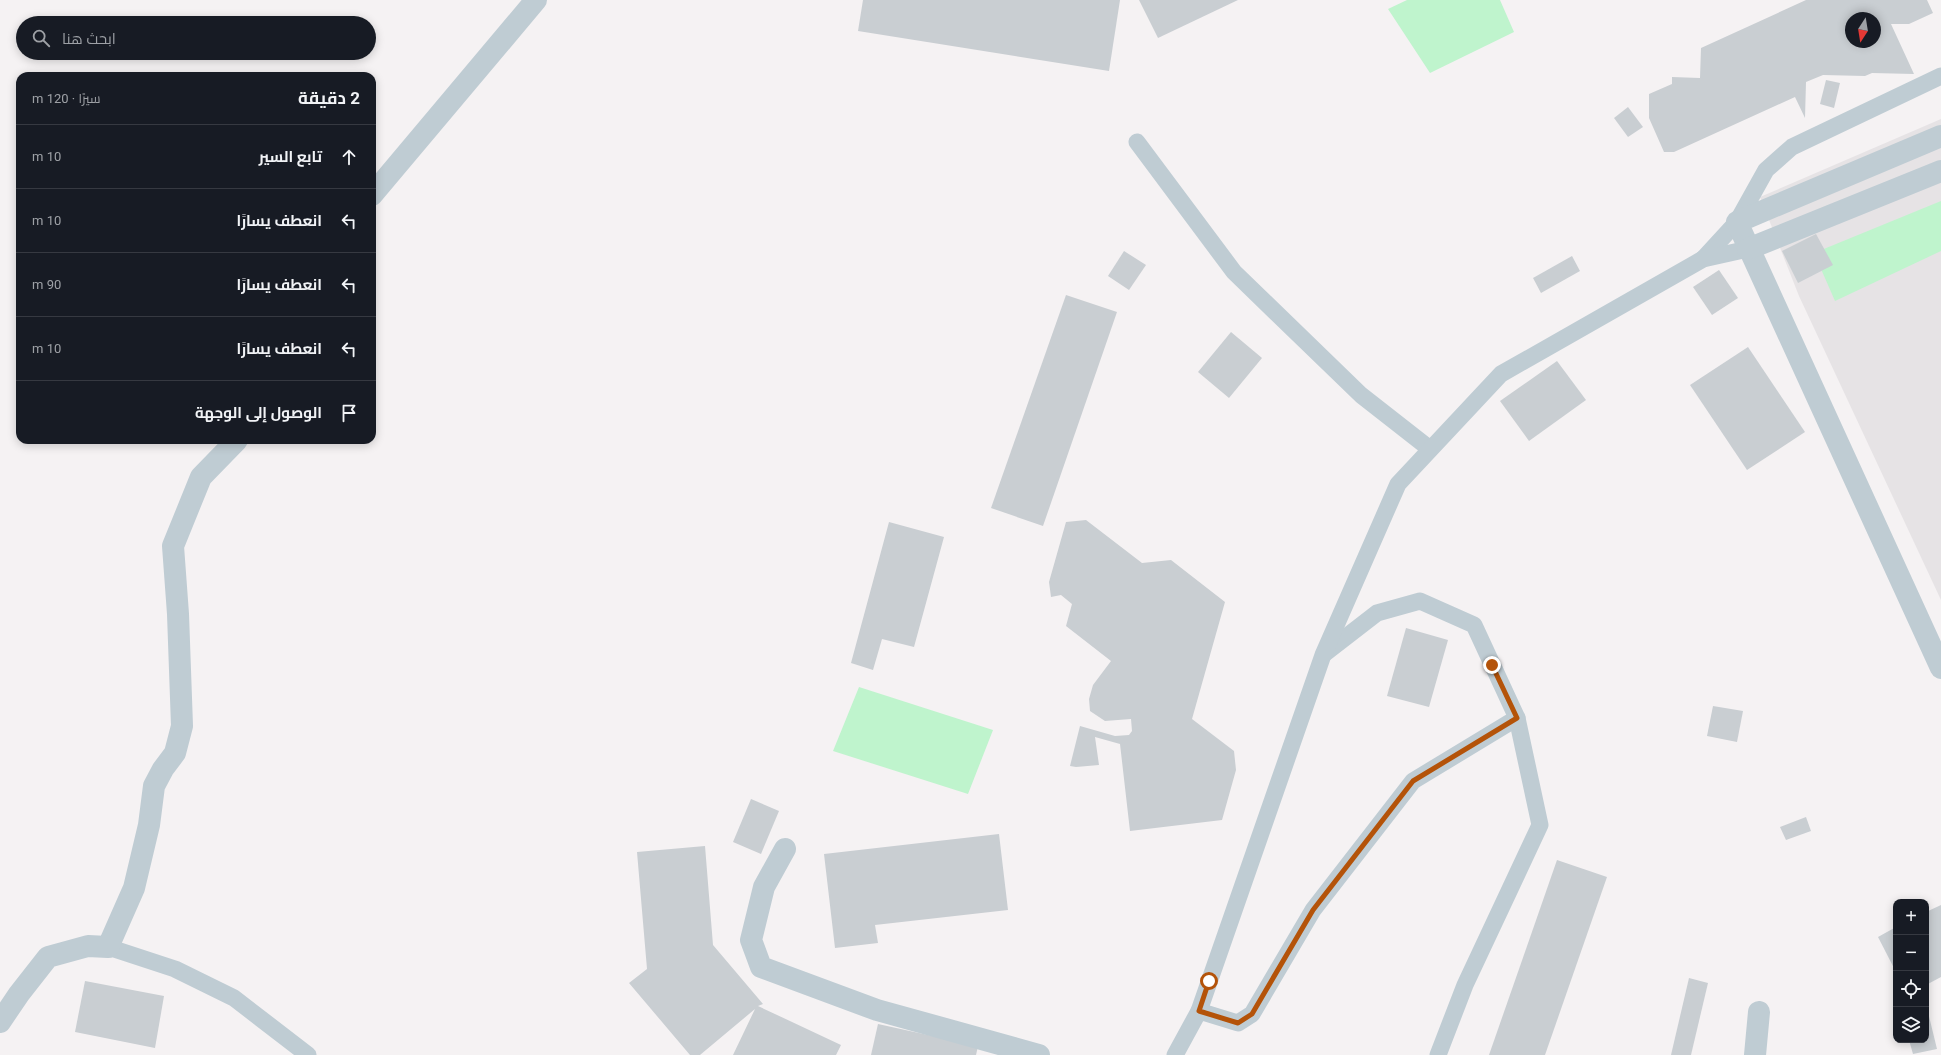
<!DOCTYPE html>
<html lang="ar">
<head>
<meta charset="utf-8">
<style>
  :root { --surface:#171b24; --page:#20242c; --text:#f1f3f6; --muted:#9ea1a6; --line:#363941 }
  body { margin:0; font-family:Roboto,Cairo,sans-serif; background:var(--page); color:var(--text); direction:rtl }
  .controls { position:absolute; right:12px; bottom:12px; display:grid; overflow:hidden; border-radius:8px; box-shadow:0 2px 10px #0003 }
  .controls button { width:36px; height:36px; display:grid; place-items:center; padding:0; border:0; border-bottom:1px solid var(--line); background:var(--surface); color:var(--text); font:20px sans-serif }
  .compass { position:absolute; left:1845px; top:12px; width:36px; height:36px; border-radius:50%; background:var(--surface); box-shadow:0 2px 10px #0003; rotate:192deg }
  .stop { position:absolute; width:12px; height:12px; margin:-9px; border:3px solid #b45309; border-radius:50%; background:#fff }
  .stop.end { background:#b45309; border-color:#fff; box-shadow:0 1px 4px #0008 }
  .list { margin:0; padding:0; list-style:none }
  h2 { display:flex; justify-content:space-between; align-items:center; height:52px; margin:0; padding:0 16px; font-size:17px }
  h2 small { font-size:13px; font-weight:400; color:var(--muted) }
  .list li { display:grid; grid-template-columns:26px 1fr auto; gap:12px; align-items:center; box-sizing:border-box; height:64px; padding:0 16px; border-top:1px solid var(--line) }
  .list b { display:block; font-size:15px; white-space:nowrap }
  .list em { font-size:13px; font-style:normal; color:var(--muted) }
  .icon { flex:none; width:22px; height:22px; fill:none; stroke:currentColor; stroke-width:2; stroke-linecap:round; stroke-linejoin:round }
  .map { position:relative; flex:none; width:1941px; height:1055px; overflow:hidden; direction:ltr }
  .search { position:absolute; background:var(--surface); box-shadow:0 2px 10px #0003; left:16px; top:16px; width:360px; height:44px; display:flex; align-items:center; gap:10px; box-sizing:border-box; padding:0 14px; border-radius:22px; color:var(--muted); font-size:15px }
  .panel { position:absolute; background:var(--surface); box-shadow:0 2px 10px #0003; left:16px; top:72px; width:360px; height:372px; border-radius:12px; direction:rtl }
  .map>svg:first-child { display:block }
</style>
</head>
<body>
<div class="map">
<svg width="1941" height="1055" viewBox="0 0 1941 1055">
  <rect width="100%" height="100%" fill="#f5f2f3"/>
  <!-- education -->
  <path fill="#e6e3e5" d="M1941 119V600L1799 296 1760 197Z"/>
  <!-- green -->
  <g fill="#bff4cd">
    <path d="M1407 0H1500L1514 32 1430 73 1388 9Z"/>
    <path d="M1941 201V251L1835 301 1814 253Z"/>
    <path d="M859 687 993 730 968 794 833 751Z"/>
  </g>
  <!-- building -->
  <g fill="#c9ced2" fill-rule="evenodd">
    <path d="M863 0H1120L1109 71 858 31Z"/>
    <path d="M1139 0H1238L1158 38Z"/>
    <path d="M1806 0H1927L1933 13 1909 24H1891L1914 74 1872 73 1865 76 1823 75 1806 82 1805 118 1795 97 1674 152H1664L1649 118V94L1672 84V77L1700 78 1701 48ZM1851 18H1875V42H1851Z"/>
    <path d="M1826 80 1840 83 1834 108 1820 104Z"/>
    <path d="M1628 107 1643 127 1628 137 1614 118Z"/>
    <path d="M1816 234 1833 265 1798 283 1782 251Z"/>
    <path d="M1124 251 1146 265 1129 290 1108 276Z"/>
    <path d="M1572 256 1580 271 1541 293 1533 278Z"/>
    <path d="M1719 270 1738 298 1712 315 1693 287Z"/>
    <path d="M1066 295 1117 312 1043 526 991 508Z"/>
    <path d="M1231 332 1262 358 1229 398 1198 372Z"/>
    <path d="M1748 347 1805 432 1747 470 1690 385Z"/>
    <path d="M1557 361 1586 400 1529 441 1500 401Z"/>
    <path d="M1086 520 1142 563 1171 560 1225 602 1192 719 1234 751 1236 770 1222 820 1130 831 1120 744 1095 737 1099 765 1076 767 1070 766 1080 726 1115 736 1129 735 1132 731 1131 719 1105 721 1090 711 1089 699 1093 685 1111 661 1066 626 1072 604 1061 595 1051 597 1049 582 1066 522Z"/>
    <path d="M889 522 944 537 914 647 882 639 873 670 851 663Z"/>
    <path d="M1406 628 1448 640 1429 707 1387 696Z"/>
    <path d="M1713 706 1743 711 1737 742 1707 736Z"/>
    <path d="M751 799 779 811 761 854 733 842Z"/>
    <path d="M1806 817 1811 831 1786 840 1780 827Z"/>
    <path d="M999 834 1008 910 875 925 878 943 835 948 824 854Z"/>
    <path d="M705 846 713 945 763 1004 758 1006 841 1045 836 1055H733L755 1009 700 1055H690L629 983 647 969 637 852Z"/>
    <path d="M1557 860 1607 877 1545 1055H1489Z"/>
    <path d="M1941 905V977L1926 985V912Z"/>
    <path d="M1896 927V972L1878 937Z"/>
    <path d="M1689 978 1708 983 1691 1055H1671Z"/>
    <path d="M85 981 164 996 155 1048 75 1032Z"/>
    <path d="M1927 1008 1937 1049 1913 1054 1909 1040H1926Z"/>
    <path d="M878 1024 978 1046 976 1055H871Z"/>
  </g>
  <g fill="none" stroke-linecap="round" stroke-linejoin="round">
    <!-- lane -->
    <g stroke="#bfccd3" stroke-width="17">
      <path d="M1137 142 1234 272 1361 395 1430 449"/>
      <path d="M1703 259 1737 222 1766 170 1792 147 1941 76"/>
      <path d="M1324 654 1377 613 1420 601 1474 625 1517 718 1540 825 1465 985 1438 1055"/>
      <path d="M108 947 175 969 234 998 308 1055"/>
      <path d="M1199 1011 1323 655 1398 484 1501 374 1703 259 1748 249"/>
      <path d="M1175 1055 1199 1011 1238 1023 1252 1014 1313 910 1413 781 1517 718"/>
    </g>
    <!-- street -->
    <g stroke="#bfccd3" stroke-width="22">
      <path d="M1941 136 1737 222 1941 668"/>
      <path d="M372 195 536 0"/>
      <path d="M1748 249 1941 171"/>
      <path d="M785 849 764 887 751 940 761 967 877 1010 1039 1055"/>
      <path d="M0 1022 19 994 48 957 88 946 108 947 134 888 149 825 154 786 163 769 175 753 182 726 178 614 173 546 201 477 237 440"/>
      <path d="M1755 1055 1759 1012"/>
    </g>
  </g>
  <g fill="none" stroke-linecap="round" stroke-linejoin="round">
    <!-- route -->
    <path stroke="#b45309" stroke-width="5" d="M1209 981 1199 1011 1238 1023 1252 1014 1313 910 1413 781 1517 718 1492 665"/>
  </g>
</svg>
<div class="controls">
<button>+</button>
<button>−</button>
<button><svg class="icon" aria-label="locate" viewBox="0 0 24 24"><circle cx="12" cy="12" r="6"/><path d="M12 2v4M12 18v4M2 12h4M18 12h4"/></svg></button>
<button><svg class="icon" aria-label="layers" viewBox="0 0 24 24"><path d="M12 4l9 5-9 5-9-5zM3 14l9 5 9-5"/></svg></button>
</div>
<svg class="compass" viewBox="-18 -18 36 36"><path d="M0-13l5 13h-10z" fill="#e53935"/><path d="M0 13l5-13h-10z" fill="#9ea1a6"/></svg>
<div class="stop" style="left:1209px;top:981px"></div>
<div class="stop end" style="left:1492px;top:665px"></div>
<div class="search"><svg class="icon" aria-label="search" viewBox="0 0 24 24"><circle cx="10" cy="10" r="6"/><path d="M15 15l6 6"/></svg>ابحث هنا</div>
<section class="panel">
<h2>2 دقيقة<small>سيرًا · 120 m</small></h2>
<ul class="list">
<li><svg class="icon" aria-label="ahead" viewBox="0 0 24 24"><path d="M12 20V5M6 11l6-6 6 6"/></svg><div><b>تابع السير</b></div><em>10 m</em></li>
<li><svg class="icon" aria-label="left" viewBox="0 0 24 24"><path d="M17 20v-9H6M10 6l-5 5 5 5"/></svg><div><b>انعطف يسارًا</b></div><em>10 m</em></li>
<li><svg class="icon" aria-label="left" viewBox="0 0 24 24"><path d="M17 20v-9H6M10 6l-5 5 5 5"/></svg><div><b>انعطف يسارًا</b></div><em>90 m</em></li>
<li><svg class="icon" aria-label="left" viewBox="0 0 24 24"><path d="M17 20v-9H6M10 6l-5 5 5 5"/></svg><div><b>انعطف يسارًا</b></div><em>10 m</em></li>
<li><svg class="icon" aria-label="arrive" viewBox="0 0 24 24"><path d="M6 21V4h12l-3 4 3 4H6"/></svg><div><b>الوصول إلى الوجهة</b></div></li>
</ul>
</section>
</div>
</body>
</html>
